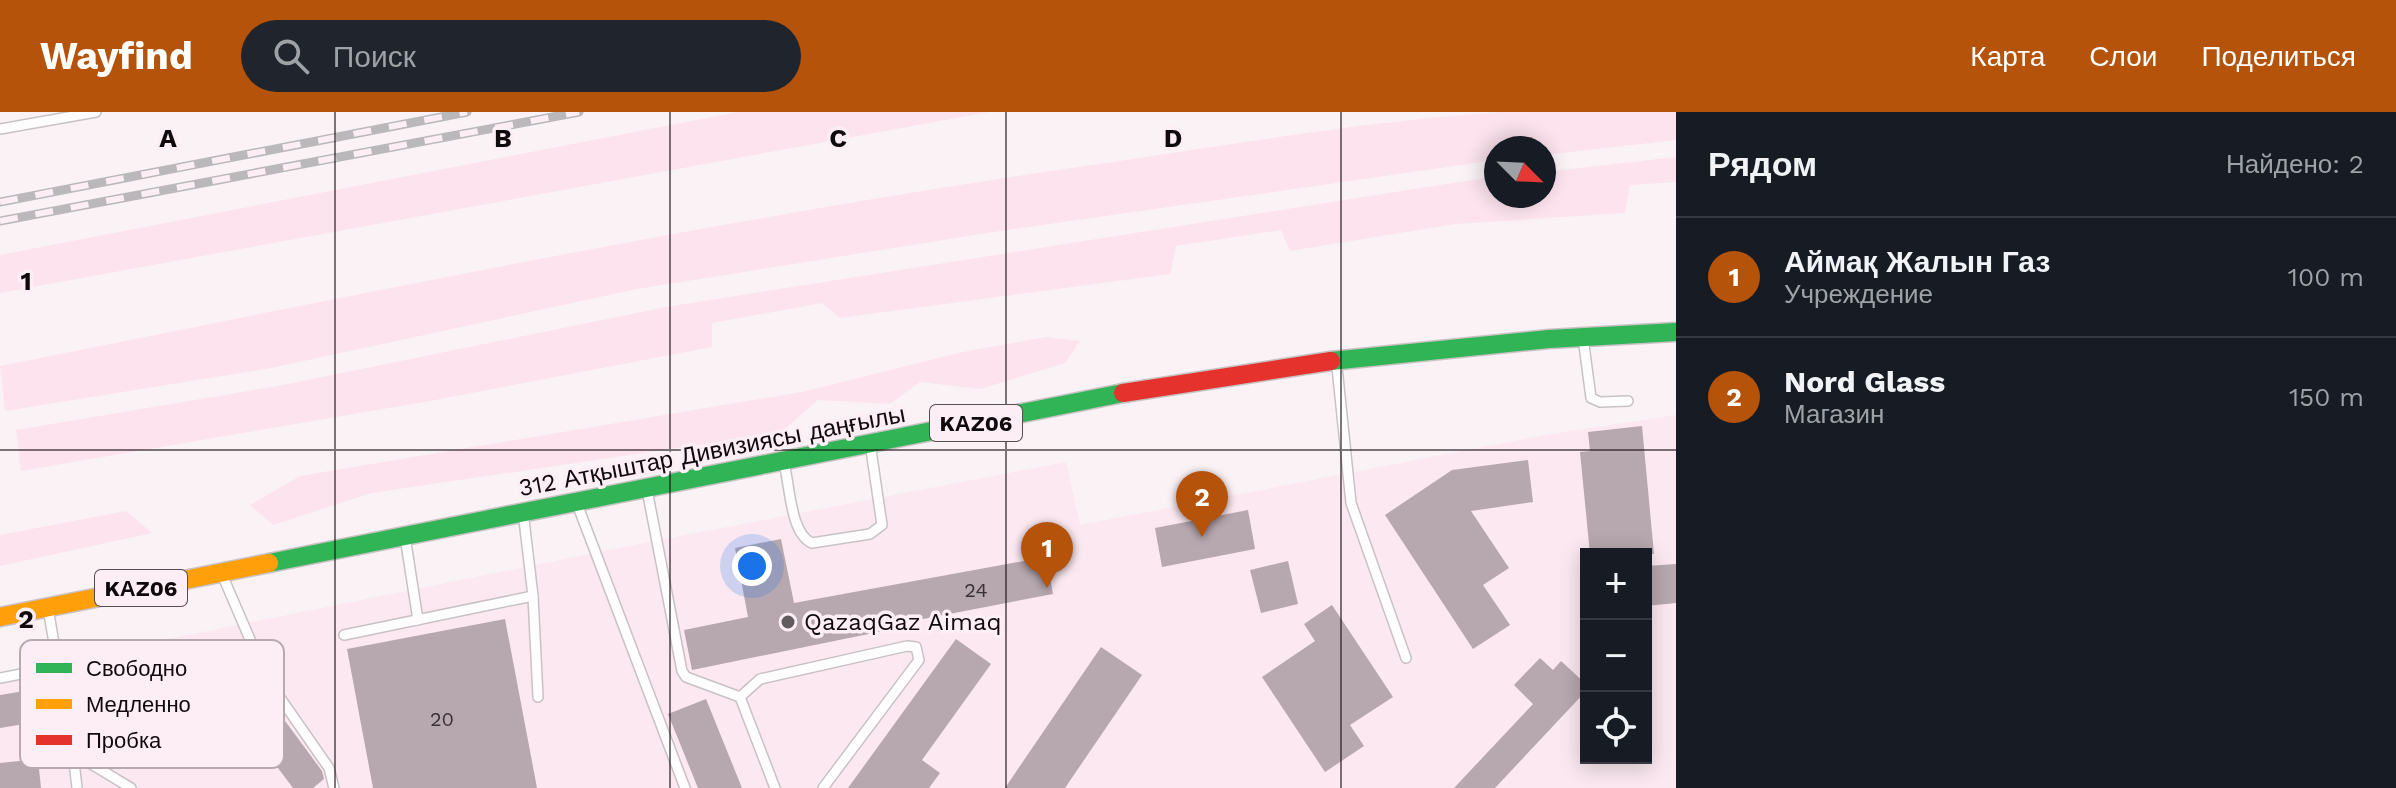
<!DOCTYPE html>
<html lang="ru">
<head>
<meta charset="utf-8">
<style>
  :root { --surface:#171b24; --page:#20242c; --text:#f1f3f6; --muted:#9ea1a6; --line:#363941; --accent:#b45309 }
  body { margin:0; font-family:"Work Sans",sans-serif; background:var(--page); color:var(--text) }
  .controls { position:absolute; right:24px; bottom:24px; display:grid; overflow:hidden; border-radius:0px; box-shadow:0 4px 20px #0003 }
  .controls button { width:72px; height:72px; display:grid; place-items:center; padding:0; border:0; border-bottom:2px solid var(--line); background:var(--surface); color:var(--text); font:40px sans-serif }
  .compass { position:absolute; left:1484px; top:24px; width:72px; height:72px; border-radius:50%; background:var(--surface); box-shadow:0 4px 20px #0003; rotate:114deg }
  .you { position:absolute; left:752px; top:454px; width:28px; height:28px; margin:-20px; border:6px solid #fff; border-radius:50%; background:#1a73e8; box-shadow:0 0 0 12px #1a73e833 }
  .badge { display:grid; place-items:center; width:52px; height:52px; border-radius:50%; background:var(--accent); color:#fff; font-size:26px; font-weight:700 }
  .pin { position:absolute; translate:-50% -66px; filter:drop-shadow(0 2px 4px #0008) }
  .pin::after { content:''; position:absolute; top:42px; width:28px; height:24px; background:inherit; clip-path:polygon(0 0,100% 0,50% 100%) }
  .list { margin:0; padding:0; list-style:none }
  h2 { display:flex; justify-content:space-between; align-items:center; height:104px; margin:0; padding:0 32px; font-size:34px }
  h2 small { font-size:26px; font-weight:400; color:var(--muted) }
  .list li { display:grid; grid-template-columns:52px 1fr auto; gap:24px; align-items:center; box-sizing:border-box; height:120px; padding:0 32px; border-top:2px solid var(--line) }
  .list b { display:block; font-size:30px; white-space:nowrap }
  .list p { margin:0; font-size:26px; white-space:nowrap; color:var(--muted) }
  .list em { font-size:26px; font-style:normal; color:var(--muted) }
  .icon { flex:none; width:44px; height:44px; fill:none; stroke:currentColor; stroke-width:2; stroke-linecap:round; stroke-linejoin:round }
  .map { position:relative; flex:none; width:1676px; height:676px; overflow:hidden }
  header { display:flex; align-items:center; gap:48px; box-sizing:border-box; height:112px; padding:0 40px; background:var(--accent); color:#fff }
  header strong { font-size:38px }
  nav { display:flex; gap:44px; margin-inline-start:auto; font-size:28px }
  .search { width:560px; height:72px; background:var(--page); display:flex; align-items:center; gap:20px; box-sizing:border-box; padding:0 28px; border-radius:44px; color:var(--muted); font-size:30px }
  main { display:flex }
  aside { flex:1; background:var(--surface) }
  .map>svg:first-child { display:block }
</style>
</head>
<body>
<header>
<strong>Wayfind</strong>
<div class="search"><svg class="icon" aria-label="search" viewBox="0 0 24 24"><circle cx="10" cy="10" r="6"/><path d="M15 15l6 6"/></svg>Поиск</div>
<nav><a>Карта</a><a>Слои</a><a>Поделиться</a></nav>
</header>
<main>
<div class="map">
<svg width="1676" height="676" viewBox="0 0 1676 676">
  <rect width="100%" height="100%" fill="#faf2f5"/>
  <!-- built -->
  <path fill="#fbe8f0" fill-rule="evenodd" d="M1676 303V676H0V561L649 430 1066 350 1080 413 1551 322ZM1586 442H1646V646H1586Z"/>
  <!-- green -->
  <g fill="#fce3ee">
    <path d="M738 0H989L0 181V143Z"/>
    <path d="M1499 0H1676V28L1544 43V36H1496V48L987 121 637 177 271 256 5 299 0 254C370 180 739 103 1113 50 1241 31 1370 9 1499 0Z"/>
    <path d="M1676 45V70L1630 73 1625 101 1455 112 1290 139 1281 118 1176 134 1170 162 840 206 822 191 712 211V235L430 289 21 359 16 318 278 274 666 195 1472 68 1496 65V84H1544V60Z"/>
    <path d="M1046 225 1080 229 1065 251 980 277 920 270 890 292 818 288 780 321 371 381 273 413 250 393 300 364 802 280 958 241Z"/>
    <path d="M126 399 152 421 0 454V423Z"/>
  </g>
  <!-- building -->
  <g fill="#b7a7af">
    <path d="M1642 314 1654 442H1590L1580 340 1590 339 1588 320Z"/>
    <path d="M1528 348 1533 390 1471 399 1509 456 1483 473 1510 513 1473 537 1385 403 1452 358Z"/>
    <path d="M1248 398 1255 437 1162 455 1155 416Z"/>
    <path d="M781 427 794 491 1046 445 1053 482 897 512 898 516 692 558 684 518 748 505 735 436Z"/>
    <path d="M1288 449 1298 492 1261 501 1250 458Z"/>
    <path d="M1676 452V491L1646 494V454Z"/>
    <path d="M1332 493 1393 585 1350 613 1364 634 1325 660 1262 565 1315 529 1304 512Z"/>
    <path d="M505 507 537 676H373L347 537Z"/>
    <path d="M956 527 991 552 922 648 940 661 929 676H848Z"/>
    <path d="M1101 535 1142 563 1065 676H1005Z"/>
    <path d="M1540 546 1553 558 1561 549 1586 572V579L1495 676H1454L1533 592 1514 573Z"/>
    <path d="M49 575 54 607 0 616V583Z"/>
    <path d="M260 575 322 659 324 667 313 676H293L233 596Z"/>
    <path d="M706 587 742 676H698L668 602Z"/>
    <path d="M38 647 41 676H0V651Z"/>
  </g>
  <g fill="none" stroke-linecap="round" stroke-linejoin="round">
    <defs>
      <g id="lane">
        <path d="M0 17 96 0"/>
        <path d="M1584 233 1591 286 1600 290 1628 289"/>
        <path d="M1337 255 1351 391 1406 546"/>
        <path d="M785 356C790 377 791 422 812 431L870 422 882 413 871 338"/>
        <path d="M648 383 682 559 686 565 740 585 775 676"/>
        <path d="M579 397 685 676"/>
        <path d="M524 408 533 484 538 585"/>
        <path d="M406 431 418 508"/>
        <path d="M224 467 267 567 329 656 334 676"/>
        <path d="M49 502 73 641 131 676"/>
        <path d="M344 523 533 484"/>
        <path d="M0 566 57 555"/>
        <path d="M740 585 760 567 907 534 916 535 919 548 823 676"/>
        <path d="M73 641 77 676"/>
      </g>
      <g id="fast">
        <path d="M1331 249 1549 227 1676 220"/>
        <path d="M269 451 1123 281"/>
      </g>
      <path id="slow" d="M0 505 269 451"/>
      <path id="jam" d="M1123 281 1331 249"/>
    </defs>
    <!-- lane casing -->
    <use href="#lane" stroke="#c9c2c5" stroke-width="12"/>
    <!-- fast casing -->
    <use href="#fast" stroke="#c9c2c5" stroke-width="21"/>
    <!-- slow casing -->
    <use href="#slow" stroke="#c9c2c5" stroke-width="21"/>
    <!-- jam casing -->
    <use href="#jam" stroke="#c9c2c5" stroke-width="21"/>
    <!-- lane -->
    <use href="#lane" stroke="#fefdfe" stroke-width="9"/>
    <!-- fast -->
    <use href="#fast" stroke="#30b455" stroke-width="18"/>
    <!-- slow -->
    <use href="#slow" stroke="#ff9f0a" stroke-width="18"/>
    <!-- jam -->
    <use href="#jam" stroke="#e5322d" stroke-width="18"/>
    <defs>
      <g id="rail">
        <path d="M0 90 467 0"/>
        <path d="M0 109 579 0"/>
      </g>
    </defs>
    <!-- rail casing -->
    <use href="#rail" stroke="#bab8ba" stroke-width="9"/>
    <!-- rail -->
    <use href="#rail" stroke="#fdeef5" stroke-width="6" stroke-dasharray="18" stroke-linecap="butt"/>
  </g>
  <!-- grid -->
  <path fill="none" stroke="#100a0d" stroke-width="2" stroke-opacity="0.55" d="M335 0V676M670 0V676M1006 0V676M1341 0V676M0 338H1676"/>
  <!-- markers -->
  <circle fill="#625b5e" stroke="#fdeef5" stroke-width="3" cx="788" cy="510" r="8"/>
  <g text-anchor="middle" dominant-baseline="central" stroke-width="7" stroke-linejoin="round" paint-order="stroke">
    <!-- number labels -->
    <g font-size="20" fill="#3a3136">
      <text x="976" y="478">24</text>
      <text x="442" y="607">20</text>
    </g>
    <!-- shield labels -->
    <g fill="#fdeef5" stroke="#574e53" stroke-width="2">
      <rect x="930" y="293" width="92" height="36" rx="6"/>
      <rect x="95" y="458" width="92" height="36" rx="6"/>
    </g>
    <g font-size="22" font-weight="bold" fill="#100a0d">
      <text x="976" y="311">KАZ06</text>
      <text x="141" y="476">KАZ06</text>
    </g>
    <!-- street labels -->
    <g font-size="24" fill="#100a0d" stroke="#fdeef5">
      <text transform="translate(712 339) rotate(-11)">312 Атқыштар Дивизиясы даңғылы</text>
    </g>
    <!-- poi labels -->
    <g font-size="24" fill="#100a0d" stroke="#fdeef5" text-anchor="start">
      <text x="804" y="510">QazaqGaz Aimaq</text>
    </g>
  </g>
  <!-- legend -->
  <rect x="20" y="528" width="264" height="128" rx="12" fill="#fdeef5" stroke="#b6aaaf" stroke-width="2"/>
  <rect x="36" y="551" width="36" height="10" fill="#30b455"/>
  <rect x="36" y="587" width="36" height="10" fill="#ff9f0a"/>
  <rect x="36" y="623" width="36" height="10" fill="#e5322d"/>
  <g font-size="22" fill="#100a0d">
    <text x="86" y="564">Свободно</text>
    <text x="86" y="600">Медленно</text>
    <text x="86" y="636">Пробка</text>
  </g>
  <g font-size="26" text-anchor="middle" font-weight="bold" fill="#100a0d" stroke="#fdeef5" stroke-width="7" stroke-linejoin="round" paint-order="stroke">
    <text x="168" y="35">A</text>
    <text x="503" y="35">B</text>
    <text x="838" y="35">C</text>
    <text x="1173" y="35">D</text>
    <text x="26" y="178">1</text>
    <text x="26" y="516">2</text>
  </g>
</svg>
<div class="controls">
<button>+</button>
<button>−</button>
<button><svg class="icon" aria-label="locate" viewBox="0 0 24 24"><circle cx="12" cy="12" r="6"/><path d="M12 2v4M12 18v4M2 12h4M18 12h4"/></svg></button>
</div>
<svg class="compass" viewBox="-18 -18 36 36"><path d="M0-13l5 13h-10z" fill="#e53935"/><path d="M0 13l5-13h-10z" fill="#9ea1a6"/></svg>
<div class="you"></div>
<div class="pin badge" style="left:1047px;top:476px">1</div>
<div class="pin badge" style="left:1202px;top:425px">2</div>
</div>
<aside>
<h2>Рядом<small>Найдено: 2</small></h2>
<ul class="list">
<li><span class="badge">1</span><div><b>Аймақ Жалын Газ</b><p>Учреждение</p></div><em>100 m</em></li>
<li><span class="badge">2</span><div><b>Nord Glass</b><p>Магазин</p></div><em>150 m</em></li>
</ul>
</aside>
</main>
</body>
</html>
